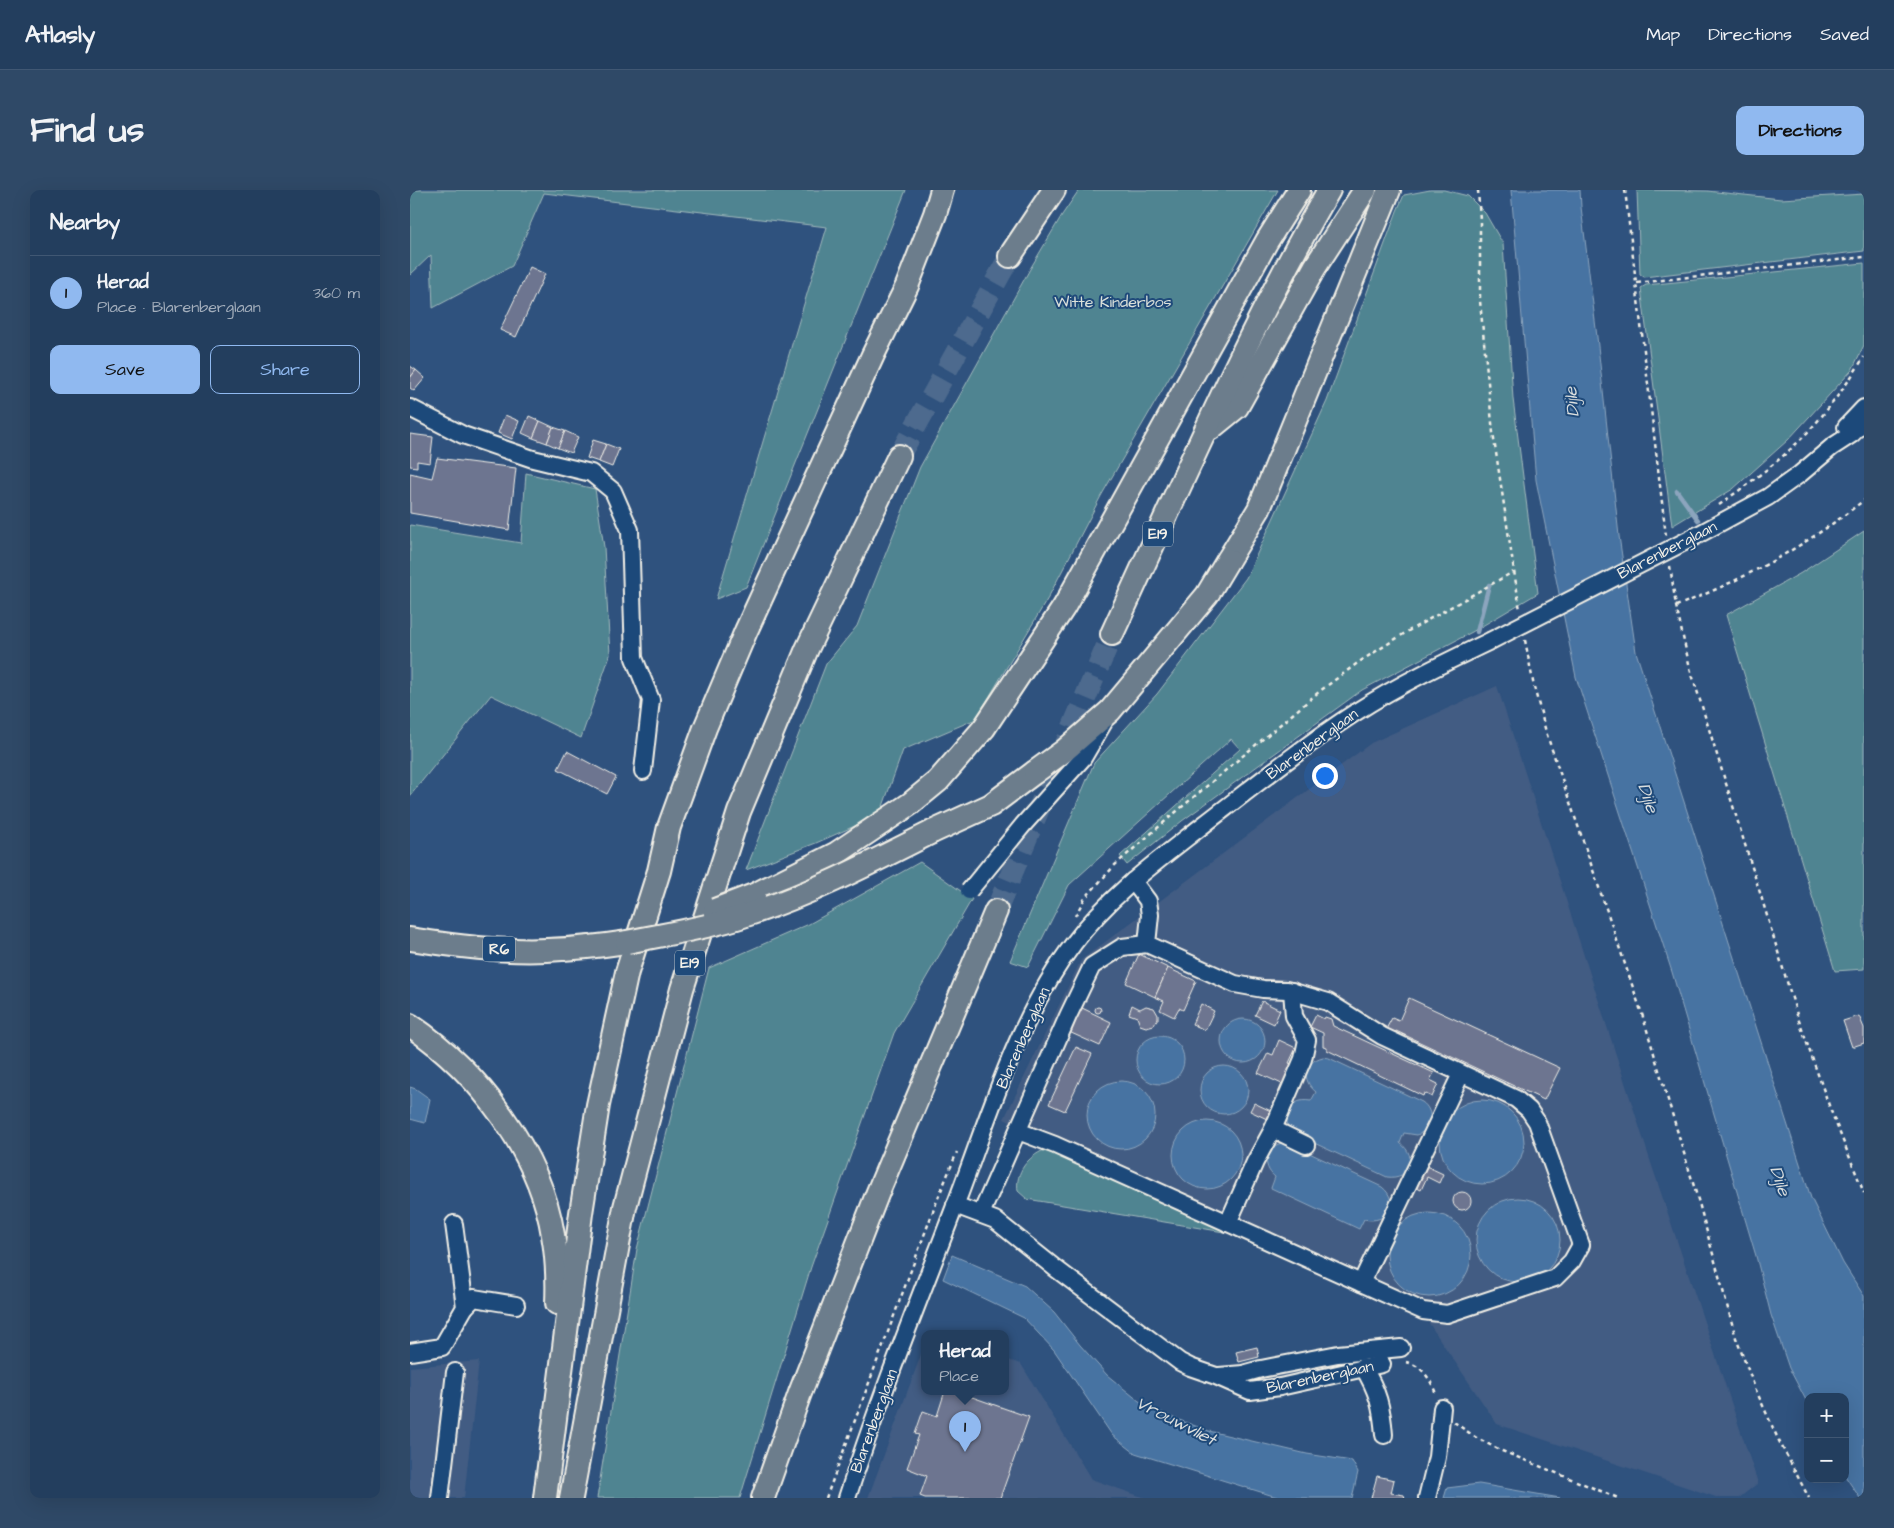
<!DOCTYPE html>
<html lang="en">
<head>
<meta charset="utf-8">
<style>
  :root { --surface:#233e5e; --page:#2f4967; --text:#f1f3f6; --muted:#a3aebc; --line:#405773; --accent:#90b9f0 }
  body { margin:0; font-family:"Architects Daughter",sans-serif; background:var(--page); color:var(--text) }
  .controls { position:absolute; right:15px; bottom:15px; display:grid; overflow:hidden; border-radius:10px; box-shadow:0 5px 20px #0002 }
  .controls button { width:45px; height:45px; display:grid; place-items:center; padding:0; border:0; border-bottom:1px solid var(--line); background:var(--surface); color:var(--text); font:25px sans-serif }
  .you { position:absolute; left:914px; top:585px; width:18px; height:18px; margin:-12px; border:4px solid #fff; border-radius:50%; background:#1a73e8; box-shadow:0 0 0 8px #1a73e833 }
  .badge { display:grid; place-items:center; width:32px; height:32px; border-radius:50%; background:var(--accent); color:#111; font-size:16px; font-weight:700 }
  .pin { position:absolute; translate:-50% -41px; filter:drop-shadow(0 1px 2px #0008) }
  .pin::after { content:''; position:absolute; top:26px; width:18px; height:15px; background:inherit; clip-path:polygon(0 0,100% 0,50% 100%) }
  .popup { position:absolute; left:511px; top:1140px; width:88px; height:65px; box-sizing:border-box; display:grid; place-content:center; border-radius:10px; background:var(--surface); filter:drop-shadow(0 1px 4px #0005); font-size:16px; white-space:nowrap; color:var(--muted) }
  .popup b { font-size:19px; color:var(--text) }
  .popup::after { content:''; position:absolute; left:50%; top:100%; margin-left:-10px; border:10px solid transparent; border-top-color:var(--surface) }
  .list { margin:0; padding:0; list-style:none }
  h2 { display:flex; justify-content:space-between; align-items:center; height:65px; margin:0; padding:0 20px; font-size:21px }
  h2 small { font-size:16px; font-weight:400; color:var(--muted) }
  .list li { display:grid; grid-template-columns:32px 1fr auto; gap:15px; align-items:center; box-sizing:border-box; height:75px; padding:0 20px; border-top:1px solid var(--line) }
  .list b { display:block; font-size:19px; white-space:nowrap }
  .list p { margin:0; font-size:16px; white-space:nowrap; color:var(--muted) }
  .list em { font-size:16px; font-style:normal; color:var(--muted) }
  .actions { display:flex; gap:10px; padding:15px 20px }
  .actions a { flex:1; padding:11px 0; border:1px solid var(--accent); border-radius:10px; text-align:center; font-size:18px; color:var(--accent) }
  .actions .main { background:var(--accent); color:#111 }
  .map { position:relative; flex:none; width:1454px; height:1308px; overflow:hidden; border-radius:10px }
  header { display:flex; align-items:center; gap:30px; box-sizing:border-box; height:70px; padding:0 25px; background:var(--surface); border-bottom:1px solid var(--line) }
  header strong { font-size:24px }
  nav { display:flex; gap:28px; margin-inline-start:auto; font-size:18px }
  .intro { display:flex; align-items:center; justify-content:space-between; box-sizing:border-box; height:120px; padding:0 30px }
  h1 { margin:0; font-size:35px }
  .button { padding:12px 22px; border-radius:10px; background:var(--accent); color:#111; font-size:18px; font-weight:700 }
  main { display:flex; gap:30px; padding:0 30px }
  aside { flex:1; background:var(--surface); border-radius:10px; box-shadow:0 5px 20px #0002 }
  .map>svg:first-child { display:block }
</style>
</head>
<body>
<header>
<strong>Atlasly</strong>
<nav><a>Map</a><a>Directions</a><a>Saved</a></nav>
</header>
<div class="intro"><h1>Find us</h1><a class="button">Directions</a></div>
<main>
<aside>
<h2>Nearby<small></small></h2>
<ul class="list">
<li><span class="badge">1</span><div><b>Herad</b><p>Place · Blarenberglaan</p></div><em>360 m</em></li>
</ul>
<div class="actions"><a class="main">Save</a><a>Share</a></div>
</aside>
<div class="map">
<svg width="1454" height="1308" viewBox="0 0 1454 1308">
  <rect width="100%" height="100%" fill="#2f527e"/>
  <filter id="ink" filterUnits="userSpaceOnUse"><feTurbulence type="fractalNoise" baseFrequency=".02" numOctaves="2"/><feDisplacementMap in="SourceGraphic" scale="10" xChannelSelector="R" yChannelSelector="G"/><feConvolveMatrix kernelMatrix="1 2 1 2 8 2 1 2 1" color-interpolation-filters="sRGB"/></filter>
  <g filter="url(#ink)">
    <!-- built -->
    <g fill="#425c83">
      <path d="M1087 496 1241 973 1348 1293 1329 1308H1309L1087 1234 1014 1126 594 929 671 770 961 553Z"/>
      <path d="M515 1154V1201H595V1169L611 1174 681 1289 735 1308H458Z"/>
      <path d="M69 1171 54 1308H0V1177Z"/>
    </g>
    <!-- green -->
    <g fill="#508491" stroke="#a2babc">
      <path d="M0 0H496L336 397 306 409 417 37 134 3 102 76 23 118 21 65 0 85Z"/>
      <path d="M669 0H868L691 306 638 408 566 529 493 560 472 619 456 631 406 653 336 680 416 474 447 436 510 277 620 79 652 25Z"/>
      <path d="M1020 0H1034L1058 6 1075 23 1093 54 1103 209 1128 403 1062 442 952 500 772 631 717 675 710 666 830 559 821 549 659 695 618 777 600 771 684 573 747 504 836 388 917 211 987 21 994 5Z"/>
      <path d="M1227 0 1297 1 1371 9 1454 4V61L1234 87 1230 84Z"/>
      <path d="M1454 73V155L1442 180 1378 250 1323 299 1262 336 1231 98 1236 95Z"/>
      <path d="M116 283 185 299 194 357 200 465 171 548 81 505 0 606V335L111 353Z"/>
      <path d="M1454 341V779L1425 781 1316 425 1391 383Z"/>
      <path d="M510 672 562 709 484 843 401 1077 330 1308H187L227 1059 299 778 399 734Z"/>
      <path d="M634 960 653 964 817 1039 814 1042 617 1009 608 1001C605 982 618 967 634 960Z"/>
    </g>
    <!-- water -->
    <g fill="#4773a2" stroke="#8ca5be">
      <path d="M1101 0H1170L1171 17 1187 147 1209 346 1226 462 1401 1008 1433 1073 1454 1106V1308H1450L1435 1286V1207H1398V1214L1379 1178 1361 1125 1346 1066 1262 782 1166 487 1126 290Z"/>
      <circle cx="833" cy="851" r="22"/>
      <circle cx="750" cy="870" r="24"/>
      <path d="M913 867 919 868 1012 912C1025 921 1022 939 1007 945L994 943 990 953C1009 967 1000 990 977 987L885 944 878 937 876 925C883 913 887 909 901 911L906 902C891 890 893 872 913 867Z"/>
      <circle cx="814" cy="900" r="24"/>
      <circle cx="711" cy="925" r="34"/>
      <path d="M0 897 6 899 20 909 15 933 0 929Z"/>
      <circle cx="1072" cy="952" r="42"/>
      <circle cx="797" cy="965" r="34"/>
      <path d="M872 953 880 954 972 997C991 1012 977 1035 954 1029L949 1039 861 998 865 987C851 976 855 957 872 953Z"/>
      <circle cx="1108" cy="1050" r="42"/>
      <circle cx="1019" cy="1065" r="42"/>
      <path d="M542 1065 615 1096 644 1122 670 1155 697 1185 729 1211 761 1227 799 1241 897 1264 942 1271 948 1282 942 1308H870L725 1263 702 1245 644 1160 614 1128 533 1089Z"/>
      <path d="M1069 1294 1150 1308H1034L1037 1298Z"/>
    </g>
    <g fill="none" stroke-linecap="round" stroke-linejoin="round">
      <!-- stream -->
      <g stroke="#8ca5be" stroke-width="4.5">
        <path d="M1267 301 1288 330"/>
        <path d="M1067 442 1079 395"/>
      </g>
    </g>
    <!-- building -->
    <g fill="#6d7490" stroke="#f4f1e8">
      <path d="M120 77 135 84 106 147 90 140Z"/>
      <path d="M0 176 6 180 0 188Z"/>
      <path d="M6 180 15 188 4 201 0 198V188Z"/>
      <path d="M95 225 109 231 102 249 88 243Z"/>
      <path d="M119 226 130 231 123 248 112 243Z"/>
      <path d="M130 231 143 237 137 253 123 248Z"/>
      <path d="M143 237 155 241 148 258 137 253Z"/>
      <path d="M155 241 168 247 161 263 148 258Z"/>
      <path d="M0 244 23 247 20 273 7 271V277L0 276Z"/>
      <path d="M183 250 196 254 189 272 177 268Z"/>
      <path d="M196 254 209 259 202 277 189 272Z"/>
      <path d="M27 268 106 278 99 340 0 323V283L22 288Z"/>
      <path d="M157 561 206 587 197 604 148 579Z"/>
      <path d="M729 764 758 778 745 807 716 793Z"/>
      <path d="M758 778 786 791 773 820 769 818 764 827 750 820 754 811 745 807Z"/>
      <path d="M999 808 1150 878 1134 910 986 841 985 843 976 839 982 828 989 831Z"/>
      <path d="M852 811 870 820 864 834 845 825Z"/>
      <path d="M791 814 804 821 795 840 782 834Z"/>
      <path d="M722 815 730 819 736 816 744 818 748 825V829L744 835 736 837 730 835 727 827 719 824Z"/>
      <path d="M670 817 701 832 690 856 659 842Z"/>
      <circle cx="688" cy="820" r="3"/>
      <path d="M906 825 914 829 915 827 921 829 923 836 1024 883 1020 890 1028 894 1022 907 1014 903 1013 906 917 860V857L913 856V843L900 837Z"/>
      <path d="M1449 826 1454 838V853L1442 857 1433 831Z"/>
      <path d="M869 850 886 858 879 873 883 875 874 895 848 883 858 863 863 865Z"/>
      <path d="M666 857 682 864 655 921 639 914Z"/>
      <path d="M844 913 861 921 857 929 840 921Z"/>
      <path d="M1016 976 1033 984 1029 993 1017 987 1011 1000 1003 996 1009 983 1012 984Z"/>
      <circle cx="1052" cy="1011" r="9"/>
      <path d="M847 1157 849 1167 829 1172 826 1162Z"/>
      <path d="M535 1201H545L619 1227 590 1308H515L510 1306 517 1286 497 1278 509 1245 505 1244 513 1221 527 1226Z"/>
      <path d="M967 1286 984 1290 981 1303 994 1305 995 1308H961Z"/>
    </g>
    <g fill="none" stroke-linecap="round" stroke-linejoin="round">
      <!-- highway-tunnel -->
      <g stroke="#4d6a8e" stroke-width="22" stroke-dasharray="22 11" stroke-linecap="butt">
        <path d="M489 266 600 66"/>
        <path d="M586 721 702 444"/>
      </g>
      <defs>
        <g id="minor">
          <path d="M0 218 53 245 123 269 181 283 203 301 220 340 224 468 241 510 233 581"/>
          <path d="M1436 237 1454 218"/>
          <path d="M1282 348 1358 307 1390 284 1422 257 1442 244 1454 232"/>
          <path d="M863 939 896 955"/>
          <path d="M608 941 645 955 1013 1121 1037 1124 1145 1088 1162 1071 1171 1055 1127 932 1119 920 1106 909 972 846 918 812 877 800 853 799 825 794 737 754 740 725 738 711 723 691"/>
          <path d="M545 1015 585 1030 645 1078 770 1172 780 1177 806 1186 840 1201 870 1197 972 1174"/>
          <path d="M571 1024 658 826 682 776 712 757 737 754"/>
          <path d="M818 1033 845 972 863 939 893 869 897 850 884 826 882 801"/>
          <path d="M951 1093 1051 884"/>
          <path d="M55 1117 64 1108 106 1115"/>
          <path d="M0 1162 32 1157 55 1117 44 1034"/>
          <path d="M953 1177C968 1201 972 1218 974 1245"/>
          <path d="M809 1186 833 1184 851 1179 928 1164 991 1158"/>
          <path d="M30 1308 45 1182"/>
          <path d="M437 1308C470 1206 510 1108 548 1008 581 921 608 827 664 753 699 706 746 672 792 636 843 597 892 557 946 522 988 495 1034 473 1080 451"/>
          <path d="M1017 1308 1027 1267 1032 1218"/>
        </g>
        <g id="highway">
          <path d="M600 66 644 0"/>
          <path d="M800 239 827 217 905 77 955 0"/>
          <path d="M818 370 849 319 979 0"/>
          <path d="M702 444C771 295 836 143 919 0"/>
          <path d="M522 642 581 615 625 582"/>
          <path d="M344 705 427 663 500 614 528 591 574 538 654 417 857 51 889 0"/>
          <path d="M0 749C45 756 91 762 137 760 164 759 191 756 217 752"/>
          <path d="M0 835C68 881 130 962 143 1045 147 1067 148 1090 147 1113"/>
          <path d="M135 1308 171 1023 188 915 217 782 249 681 259 637 295 538 336 441 463 165 497 96 525 24 532 0"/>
          <path d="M161 1308 215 1017 272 799 329 622 397 459 489 266"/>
          <path d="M353 1308 390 1203 468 1002 586 721"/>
        </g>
      </defs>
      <!-- minor casing -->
      <use href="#minor" stroke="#f4f1e8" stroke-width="20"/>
      <!-- highway casing -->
      <use href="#highway" stroke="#f4f1e8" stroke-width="26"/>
      <!-- path -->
      <g stroke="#f4f1e8" stroke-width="2.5" stroke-dasharray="4 4" stroke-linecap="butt">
        <path d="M1068 0 1070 30V111L1083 243 1110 420"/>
        <path d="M1215 0 1256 346"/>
        <path d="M1227 93 1454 67"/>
        <path d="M1309 315C1335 296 1362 277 1385 255 1412 229 1434 199 1454 167"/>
        <path d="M1260 376 1266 416 1280 478 1351 706 1388 828 1421 921 1454 1003"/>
        <path d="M1266 416C1333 390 1398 355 1454 310"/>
        <path d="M1115 450 1124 497 1136 542 1233 827 1289 1013 1326 1148 1345 1198 1368 1249 1399 1308"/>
        <path d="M665 726 675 708 705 675 760 627 910 501 949 472 1000 440 1103 382"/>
        <path d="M996 1172C1012 1175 1021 1190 1026 1204"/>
        <path d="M1044 1232 1065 1247 1092 1261 1208 1308"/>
        <path d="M416 1308 528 1008 547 962"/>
      </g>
      <!-- minor -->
      <use href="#minor" stroke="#1f4a7a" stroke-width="16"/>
      <!-- highway -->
      <use href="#highway" stroke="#6c7d8c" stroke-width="22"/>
      <defs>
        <g id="minor-bridge">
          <path d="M1080 451 1282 348"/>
          <path d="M559 701 613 635 673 568 694 532"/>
        </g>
        <g id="highway-bridge">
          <path d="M625 582 654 561 700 521 797 405 818 370"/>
          <path d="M305 720 344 705"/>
          <path d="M217 752C255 744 293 739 330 727 397 706 459 674 522 642"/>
        </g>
      </defs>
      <!-- minor-bridge casing -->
      <use href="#minor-bridge" stroke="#f4f1e8" stroke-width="20" stroke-linecap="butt"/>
      <!-- highway-bridge casing -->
      <use href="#highway-bridge" stroke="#f4f1e8" stroke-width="26" stroke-linecap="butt"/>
      <!-- minor-bridge -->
      <use href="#minor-bridge" stroke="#1f4a7a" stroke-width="16"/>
      <!-- highway-bridge -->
      <use href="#highway-bridge" stroke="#6c7d8c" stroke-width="22"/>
    </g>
  </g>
  <g text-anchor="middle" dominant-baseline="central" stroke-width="4" stroke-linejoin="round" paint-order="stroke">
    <!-- shield labels -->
    <g fill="#1f4a7a" stroke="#b4bfc7" stroke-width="1">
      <rect x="733" y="331.5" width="30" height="25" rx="4"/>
      <rect x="73" y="746.5" width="32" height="25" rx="4"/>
      <rect x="265" y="760.5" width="30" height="25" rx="4"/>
    </g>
    <g font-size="15" font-weight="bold" fill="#f4f1e8">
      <text x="748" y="344">E19</text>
      <text x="89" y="759">R6</text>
      <text x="280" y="773">E19</text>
    </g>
    <!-- park labels -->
    <g font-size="16" fill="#dbe1db" stroke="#1f4a7a">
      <text x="703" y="112">Witte Kinderbos</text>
    </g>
    <!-- street labels -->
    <g font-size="16" fill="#f4f1e8" stroke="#1f4a7a">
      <text transform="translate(1257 360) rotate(-27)">Blarenberglaan</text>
      <text transform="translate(902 554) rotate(-36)">Blarenberglaan</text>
      <text transform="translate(613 848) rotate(-66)">Blarenberglaan</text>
      <text transform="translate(910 1187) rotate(-12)">Blarenberglaan</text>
      <text transform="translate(464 1231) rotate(-70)">Blarenberglaan</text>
    </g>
    <!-- water labels -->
    <g font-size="18" font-style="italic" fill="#dadede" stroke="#1f4a7a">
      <text transform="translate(1162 212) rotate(-95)">Dijle</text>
      <text transform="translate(1238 608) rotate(71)">Dijle</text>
      <text transform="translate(1370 991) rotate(71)">Dijle</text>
      <text transform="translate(766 1231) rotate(27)">Vrouwvliet</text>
    </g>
  </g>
</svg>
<div class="controls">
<button>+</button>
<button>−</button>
</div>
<div class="you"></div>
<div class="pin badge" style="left:555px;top:1262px">1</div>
<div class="popup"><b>Herad</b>Place</div>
</div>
</main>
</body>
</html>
